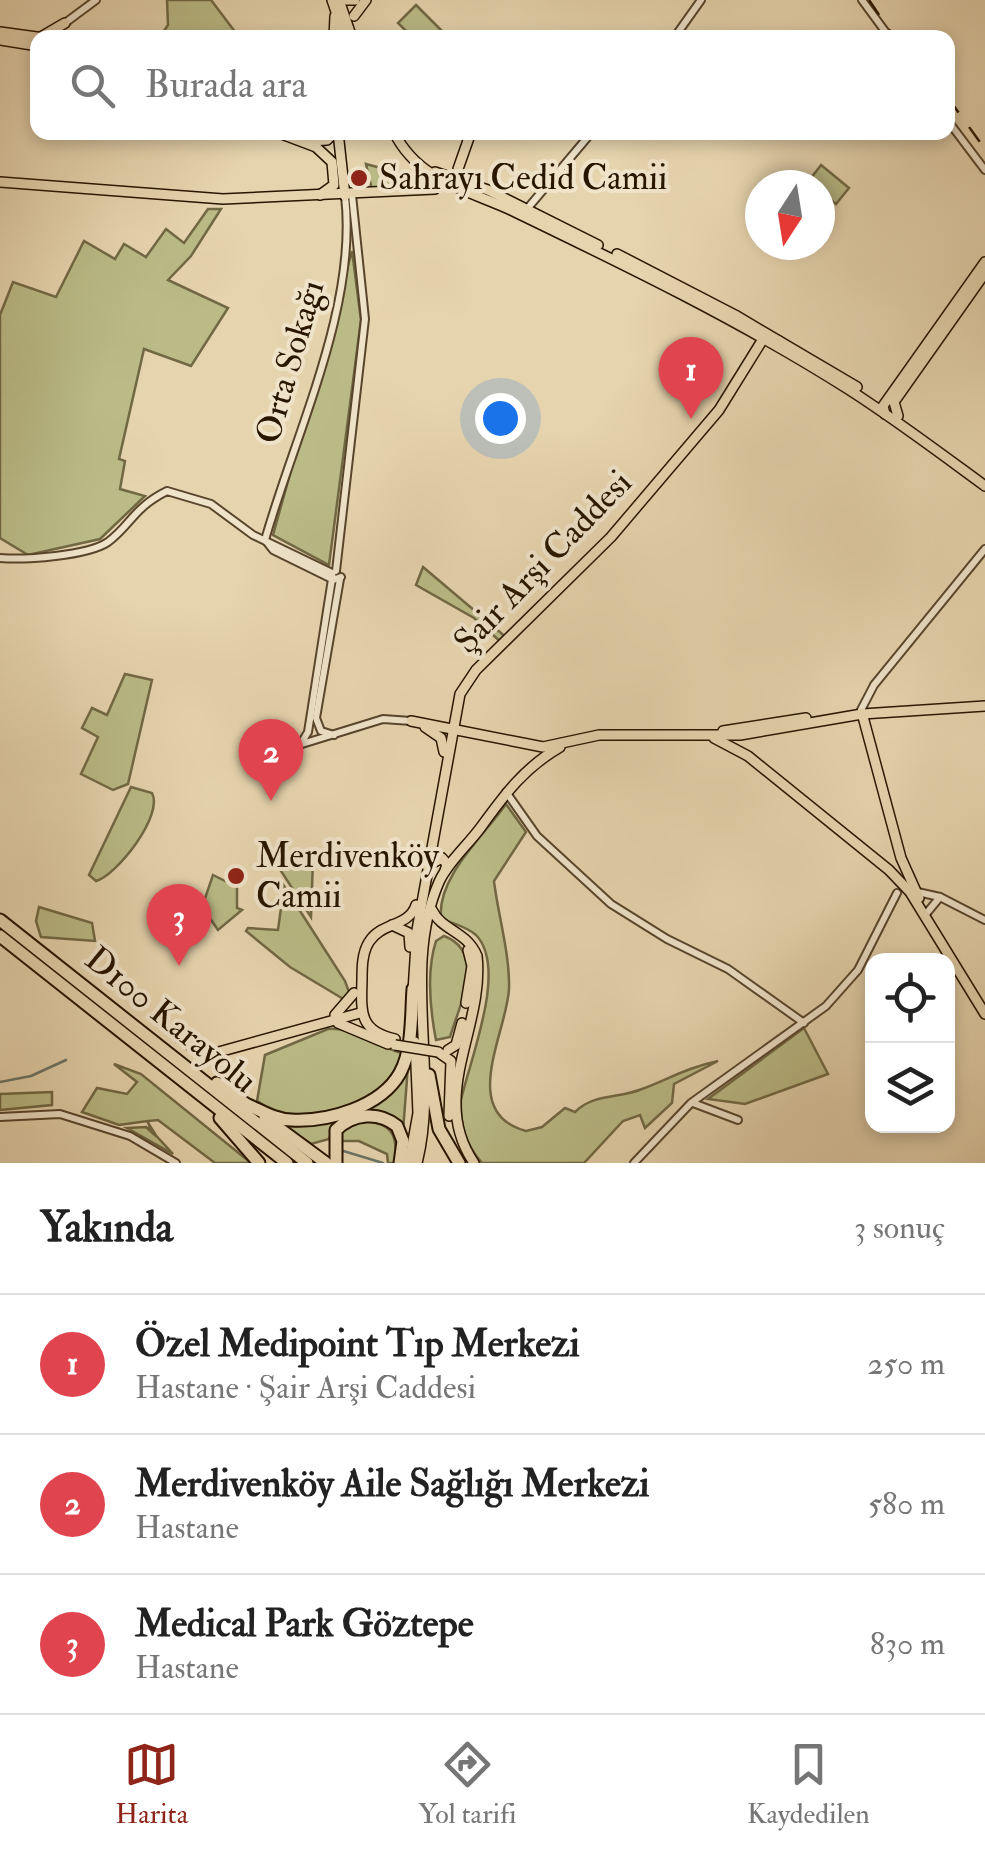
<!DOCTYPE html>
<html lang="tr">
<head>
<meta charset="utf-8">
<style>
  :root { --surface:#fff; --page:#f2f2f2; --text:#222; --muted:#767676; --line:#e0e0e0; --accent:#8f2418 }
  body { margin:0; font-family:"IM FELL Double Pica",serif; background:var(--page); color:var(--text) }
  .controls { position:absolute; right:30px; bottom:30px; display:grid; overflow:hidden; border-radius:20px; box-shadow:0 5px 15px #0003 }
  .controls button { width:90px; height:90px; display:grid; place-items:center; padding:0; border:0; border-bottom:2px solid var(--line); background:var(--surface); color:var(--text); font:50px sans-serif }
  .compass { position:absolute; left:745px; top:170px; width:90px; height:90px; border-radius:50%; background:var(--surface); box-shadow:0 5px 15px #0003; rotate:192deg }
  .you { position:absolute; left:500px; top:418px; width:35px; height:35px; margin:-25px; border:8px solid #fff; border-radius:50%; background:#1a73e8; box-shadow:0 0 0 15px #1a73e833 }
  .badge { display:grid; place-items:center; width:65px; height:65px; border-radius:50%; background:var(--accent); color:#fff; font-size:32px; font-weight:700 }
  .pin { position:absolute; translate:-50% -82px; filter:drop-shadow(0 2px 5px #0008) }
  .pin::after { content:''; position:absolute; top:52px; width:35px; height:30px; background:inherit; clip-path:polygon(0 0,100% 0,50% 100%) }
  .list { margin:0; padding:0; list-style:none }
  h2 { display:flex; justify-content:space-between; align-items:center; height:130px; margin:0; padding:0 40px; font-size:42px }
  h2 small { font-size:32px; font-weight:400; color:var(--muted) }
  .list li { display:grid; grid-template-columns:65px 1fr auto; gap:30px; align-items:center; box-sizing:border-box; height:140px; padding:0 40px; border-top:2px solid var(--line) }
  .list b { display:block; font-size:38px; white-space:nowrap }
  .list p { margin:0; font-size:32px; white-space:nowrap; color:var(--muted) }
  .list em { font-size:32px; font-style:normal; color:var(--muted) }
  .icon { flex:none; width:55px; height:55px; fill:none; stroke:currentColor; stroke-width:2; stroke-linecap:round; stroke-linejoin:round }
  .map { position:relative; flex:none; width:985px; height:1163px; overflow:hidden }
  .search { position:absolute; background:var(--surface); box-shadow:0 5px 15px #0003; left:30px; right:30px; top:30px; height:110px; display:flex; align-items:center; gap:25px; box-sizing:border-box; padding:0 35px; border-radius:20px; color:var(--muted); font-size:38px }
  .sheet { height:550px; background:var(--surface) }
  nav { display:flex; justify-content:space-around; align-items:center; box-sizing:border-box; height:140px; border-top:2px solid var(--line); background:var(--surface); font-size:28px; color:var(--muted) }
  nav a { display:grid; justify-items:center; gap:5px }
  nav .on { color:var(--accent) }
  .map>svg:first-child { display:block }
</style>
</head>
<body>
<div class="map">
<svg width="985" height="1163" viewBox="0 0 985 1163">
  <rect width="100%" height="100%" fill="#e6d4ae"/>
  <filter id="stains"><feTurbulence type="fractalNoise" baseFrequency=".002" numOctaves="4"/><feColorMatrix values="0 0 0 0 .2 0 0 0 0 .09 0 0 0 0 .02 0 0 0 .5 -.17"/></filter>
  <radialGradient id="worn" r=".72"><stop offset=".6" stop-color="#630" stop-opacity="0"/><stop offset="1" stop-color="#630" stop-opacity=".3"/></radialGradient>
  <!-- green -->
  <g fill="#babb87" stroke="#716844" stroke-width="2.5">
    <path d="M167 0H211L239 37H160L168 25Z"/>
    <path d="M416 5 442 31 435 37H412L398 23Z"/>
    <path d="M366 164 433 182 434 188 372 190Z"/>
    <path d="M821 165 849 188 836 204 820 191V185L808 182Z"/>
    <path d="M208 209H221L191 256 168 280 228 308 191 366 144 349 119 459 125 461 120 489 145 496 100 539 28 555 0 538V315L13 282 56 297 84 241 115 259 124 244 146 257 166 229 184 243Z"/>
    <path d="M352 251 361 320 329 565 273 535Z"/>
    <path d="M423 567 507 638 502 643 474 618 416 585Z"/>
    <path d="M125 674 152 680 128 784 113 790 81 774 98 737 82 728 92 708 107 715Z"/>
    <path d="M131 787 152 793C164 815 117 875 96 881L89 875Z"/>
    <path d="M506 804 526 832 494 881C498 915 510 954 509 989 507 1032 458 1113 526 1131L542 1127 565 1108 575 1112C594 1093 618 1099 642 1089 671 1078 686 1068 718 1061L674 1084 672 1103 645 1128 640 1115 623 1121 584 1163H482C465 1144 460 1125 461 1100 470 1059 508 968 476 935 466 926 452 924 441 918 437 877 483 837 506 804Z"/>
    <path d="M286 855 313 859 311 917 279 868Z"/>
    <path d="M213 875 237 887V908L242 910 218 930 202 907Z"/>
    <path d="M284 886 345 981 349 992 345 1000 290 967 246 931 248 928 278 930Z"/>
    <path d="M39 907 92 923 95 941 41 937 36 921Z"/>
    <path d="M444 936C487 952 459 1006 450 1037L436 1040C430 1009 426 972 436 941Z"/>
    <path d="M804 1028 828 1074 745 1104 708 1099Z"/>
    <path d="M328 1029C354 1027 376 1047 402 1053 387 1109 304 1133 257 1101L265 1055Z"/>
    <path d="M114 1064 141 1074 251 1163H215L158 1120 148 1121 150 1129 173 1154 127 1128 146 1127 157 1137 147 1121 119 1125 82 1112 97 1088 127 1094 137 1082Z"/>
    <path d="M408 1066 403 1131 386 1113 372 1111 334 1125 329 1139 311 1144 281 1124 373 1102Z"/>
    <path d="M52 1092V1105L0 1110V1094Z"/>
    <path d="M357 1120C389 1122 399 1131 395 1163H388L387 1154 359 1141H338V1132Z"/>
  </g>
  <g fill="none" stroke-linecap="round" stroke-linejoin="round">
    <!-- stream -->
    <g stroke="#6b766a" stroke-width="2.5">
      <path d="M0 1082 31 1076 66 1060"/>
      <path d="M340 1150 383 1163"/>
    </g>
    <defs>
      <g id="minor">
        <path d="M862 0 890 38"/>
        <path d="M65 23 96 0"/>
        <path d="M674 38 701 0"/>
        <path d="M948 121 985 170"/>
        <path d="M527 209 592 132"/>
        <path d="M265 540C295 434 358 306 345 196"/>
        <path d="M266 541 273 550 332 579 308 732 300 745"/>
        <path d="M0 558C25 560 87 556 108 542 131 525 133 508 167 491L211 504 253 535 332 573 333 580 341 577"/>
        <path d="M336 571 365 319 352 195"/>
        <path d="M861 710 874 685 985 549"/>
        <path d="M334 735 321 731 316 718 340 579"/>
        <path d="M302 744 383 719 411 721"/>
        <path d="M506 792 537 836 611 904 667 939 728 969 804 1023"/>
        <path d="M913 891 940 897 985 920"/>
        <path d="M926 914 940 897"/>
        <path d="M693 1103 738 1120"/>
        <path d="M0 1117 60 1114 130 1136 176 1163"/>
        <path d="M634 1163 691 1103 826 1006 858 970 897 893"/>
      </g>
      <g id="major">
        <path d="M332 0 345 38"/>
        <path d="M339 0 352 38"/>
        <path d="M344 0H355"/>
        <path d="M354 16 366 0"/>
        <path d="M0 32 44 38"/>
        <path d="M41 37 65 23"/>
        <path d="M334 38 335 16"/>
        <path d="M0 40 38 46"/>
        <path d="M276 132 316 147 332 162 334 185 320 195"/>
        <path d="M338 132 345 196"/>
        <path d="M394 132C417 180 467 190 511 210 625 265 741 321 848 389 895 419 940 453 985 486"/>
        <path d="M310 141 327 140 335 132"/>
        <path d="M458 169 471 132"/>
        <path d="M435 172 488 190 598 245"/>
        <path d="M0 182 223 199 435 189"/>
        <path d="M617 254 735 315 857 387"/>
        <path d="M885 414 883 406 985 262"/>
        <path d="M898 416 894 402 985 273"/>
        <path d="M862 713 901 858 919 898"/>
        <path d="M411 721 543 747 599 735H740L862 714 985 706"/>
        <path d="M425 727 441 738 444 752"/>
        <path d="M723 731 806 718"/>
        <path d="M714 738 748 756 889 870 910 892 985 1014"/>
        <path d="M427 866 442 858 447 864 445 871"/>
        <path d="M432 910C442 931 467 931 477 956 485 1027 428 1096 474 1163"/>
        <path d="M392 925 409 933 410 947"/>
        <path d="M413 991 417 930 460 694 476 670 611 537 719 410 763 339 779 341"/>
        <path d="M466 1003 472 966 468 950"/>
        <path d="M335 1015 354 993"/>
        <path d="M338 1023 388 1044"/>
        <path d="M179 1038 197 1050 215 1053 360 1013"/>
        <path d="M395 1039C359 1031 361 1012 362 980 362 968 362 953 369 942 381 922 409 927 416 905"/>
        <path d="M448 1050 456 1045 462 1023"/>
        <path d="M438 1052 451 1061 449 1116"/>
        <path d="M409 1163 418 1113 415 1042"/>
        <path d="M417 1163C440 1073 401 969 439 882 448 862 468 845 481 827 505 794 524 768 560 747"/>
      </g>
      <g id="highway">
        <path d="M0 920 307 1163"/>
        <path d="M0 936 287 1163"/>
        <path d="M429 1075 439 1129 459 1163"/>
        <path d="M217 1083 250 1107"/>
        <path d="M248 1105C262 1111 276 1120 291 1120 328 1122 381 1107 400 1073 413 1049 411 1016 413 989"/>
        <path d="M220 1118 259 1163"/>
        <path d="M265 1118 326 1163"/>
        <path d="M336 1163V1130C353 1113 379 1111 397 1126L403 1141 400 1163"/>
      </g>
    </defs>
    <!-- minor casing -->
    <use href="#minor" stroke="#58452c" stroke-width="10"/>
    <!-- major casing -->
    <use href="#major" stroke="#281500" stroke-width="12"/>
    <!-- highway casing -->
    <use href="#highway" stroke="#281500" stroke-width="15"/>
    <!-- minor -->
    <use href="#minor" stroke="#efe3ca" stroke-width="6"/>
    <!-- major -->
    <use href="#major" stroke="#e6d4ae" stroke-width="9"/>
    <!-- highway -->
    <use href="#highway" stroke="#e6d4ae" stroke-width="11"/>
    <!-- rail -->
    <g stroke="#281500" stroke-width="2.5" stroke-dasharray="18 18" stroke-linecap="butt">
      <path d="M869 0 895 38"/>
      <path d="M948 98 985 149"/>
    </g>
    <defs>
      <path id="major-bridge" d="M395 1045 438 1052"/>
    </defs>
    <!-- major-bridge casing -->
    <use href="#major-bridge" stroke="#281500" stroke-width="12" stroke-linecap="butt"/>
    <!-- major-bridge -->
    <use href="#major-bridge" stroke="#e6d4ae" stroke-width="9"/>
  </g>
  <!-- markers -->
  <g fill="#8f2418" stroke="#efe3ca" stroke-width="4">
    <circle cx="359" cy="178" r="10"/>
    <circle cx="236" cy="876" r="10"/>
  </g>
  <g text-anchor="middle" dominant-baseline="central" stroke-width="8" stroke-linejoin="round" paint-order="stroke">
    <!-- poi labels -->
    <g font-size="35" fill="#281500" stroke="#efe3ca" text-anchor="start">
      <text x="379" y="178">Sahrayı Cedid Camii</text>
      <text x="256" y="856">Merdivenköy<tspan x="256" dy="40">Camii</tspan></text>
    </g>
    <!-- street labels -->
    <g font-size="35" fill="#281500" stroke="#efe3ca">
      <text transform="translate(290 362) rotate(-74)">Orta Sokağı</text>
      <text transform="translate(543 562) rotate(-46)">Şair Arşi Caddesi</text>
      <text transform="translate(171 1020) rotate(39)">D100 Karayolu</text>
    </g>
  </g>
  <rect width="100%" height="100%" filter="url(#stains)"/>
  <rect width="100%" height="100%" fill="url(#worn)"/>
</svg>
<div class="controls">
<button><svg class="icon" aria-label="locate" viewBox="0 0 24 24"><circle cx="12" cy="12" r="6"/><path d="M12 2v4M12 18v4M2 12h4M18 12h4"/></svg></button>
<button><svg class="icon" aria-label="layers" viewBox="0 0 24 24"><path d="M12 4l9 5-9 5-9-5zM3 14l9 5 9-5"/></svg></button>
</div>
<svg class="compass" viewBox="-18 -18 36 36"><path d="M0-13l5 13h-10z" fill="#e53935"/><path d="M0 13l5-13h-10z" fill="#767676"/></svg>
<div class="you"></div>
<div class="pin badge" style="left:691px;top:419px;background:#e0444e">1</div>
<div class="pin badge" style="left:271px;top:801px;background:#e0444e">2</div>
<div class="pin badge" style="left:179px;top:966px;background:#e0444e">3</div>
<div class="search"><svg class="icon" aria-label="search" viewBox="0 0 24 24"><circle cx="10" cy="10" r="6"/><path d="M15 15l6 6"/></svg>Burada ara</div>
</div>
<section class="sheet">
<h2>Yakında<small>3 sonuç</small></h2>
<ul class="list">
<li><span class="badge" style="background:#e0444e">1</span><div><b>Özel Medipoint Tıp Merkezi</b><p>Hastane · Şair Arşi Caddesi</p></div><em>250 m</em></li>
<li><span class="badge" style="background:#e0444e">2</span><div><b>Merdivenköy Aile Sağlığı Merkezi</b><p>Hastane</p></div><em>580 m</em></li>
<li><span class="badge" style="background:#e0444e">3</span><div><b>Medical Park Göztepe</b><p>Hastane</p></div><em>830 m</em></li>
</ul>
</section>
<nav>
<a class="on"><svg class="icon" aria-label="map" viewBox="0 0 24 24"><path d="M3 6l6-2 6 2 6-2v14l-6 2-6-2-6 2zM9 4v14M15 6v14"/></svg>Harita</a>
<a><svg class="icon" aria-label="directions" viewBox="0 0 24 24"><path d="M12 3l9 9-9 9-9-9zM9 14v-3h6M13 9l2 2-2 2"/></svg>Yol tarifi</a>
<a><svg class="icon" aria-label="saved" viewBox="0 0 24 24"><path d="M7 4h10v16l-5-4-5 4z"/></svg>Kaydedilen</a>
</nav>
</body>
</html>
